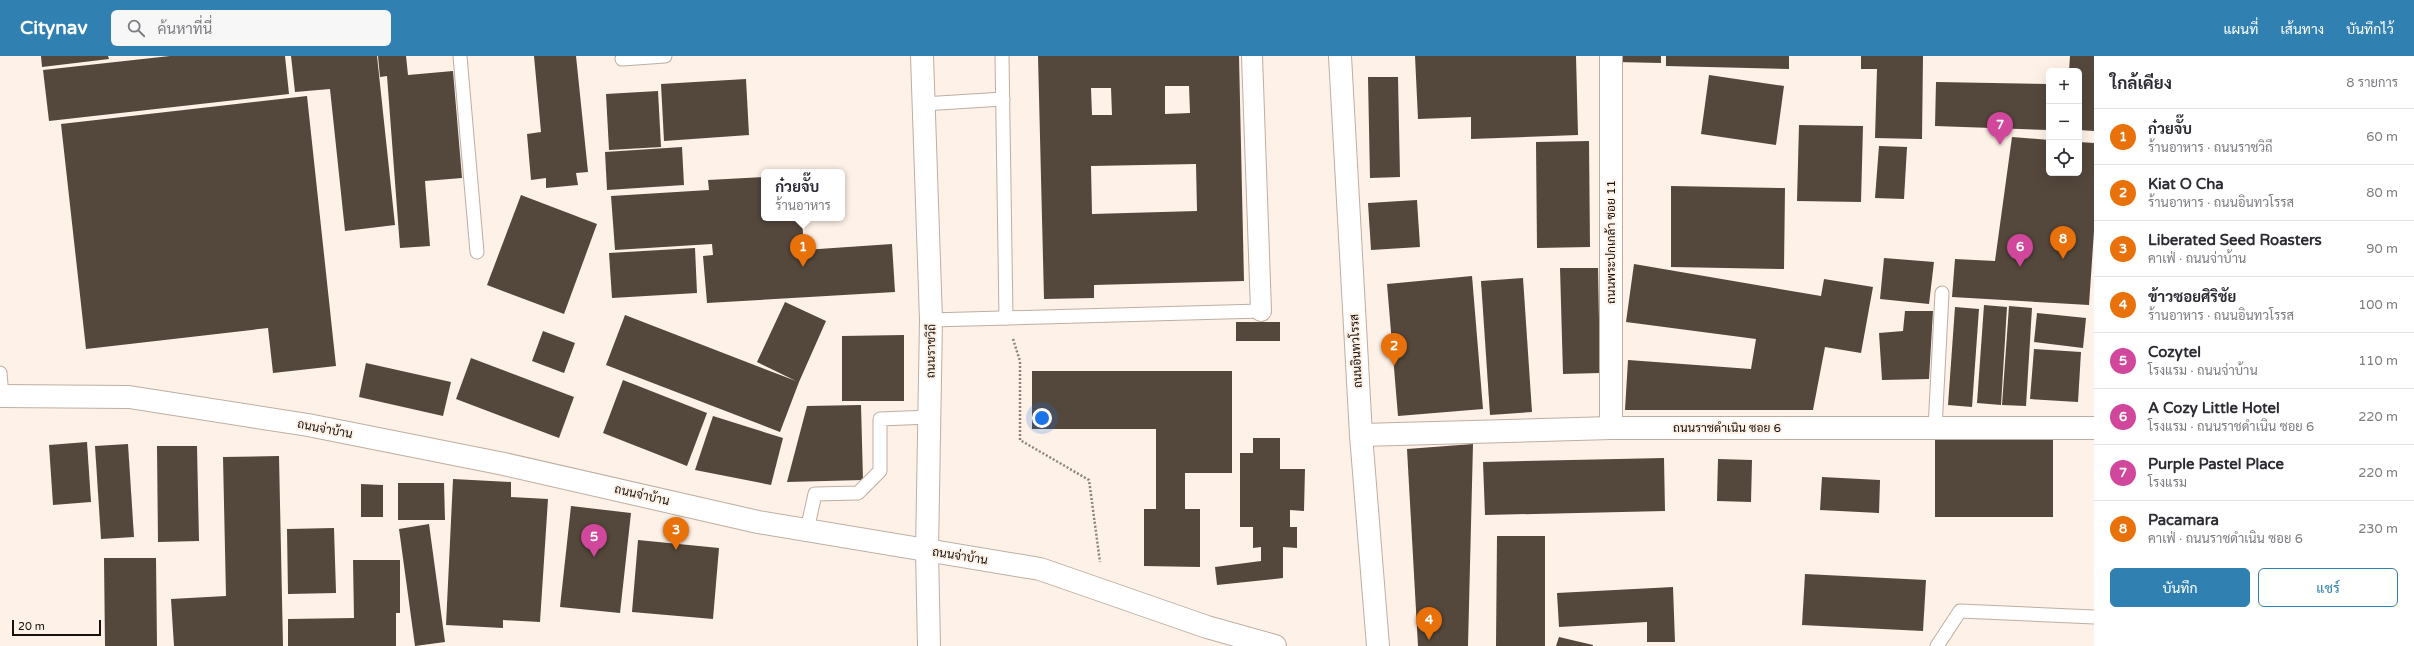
<!DOCTYPE html>
<html lang="th">
<head>
<meta charset="utf-8">
<style>
  :root { --surface:#fff; --page:#f7f7f7; --text:#2b2b33; --muted:#7c7c81; --line:#e1e1e2; --accent:#3180b2 }
  body { margin:0; font-family:"Varela Round",Sarabun,sans-serif; background:var(--page); color:var(--text) }
  .controls { position:absolute; right:12px; top:12px; display:grid; overflow:hidden; border-radius:6px; box-shadow:0 4px 16px #0002 }
  .controls button { width:36px; height:36px; display:grid; place-items:center; padding:0; border:0; border-bottom:1px solid var(--line); background:var(--surface); color:var(--text); font:20px sans-serif }
  .scale { position:absolute; left:12px; bottom:10px; width:89px; box-sizing:border-box; padding-left:4px; border:2px solid #16110c; border-top:0; font-size:11px; line-height:14px; white-space:nowrap; color:#16110c; -webkit-text-stroke:3px #fef1e7; paint-order:stroke }
  .you { position:absolute; left:1042px; top:362px; width:14px; height:14px; margin:-10px; border:3px solid #fff; border-radius:50%; background:#1a73e8; box-shadow:0 0 0 6px #1a73e833 }
  .badge { display:grid; place-items:center; width:26px; height:26px; border-radius:50%; background:var(--accent); color:#fff; font-size:13px; font-weight:700 }
  .pin { position:absolute; translate:-50% -33px; filter:drop-shadow(0 1px 2px #0008) }
  .pin::after { content:''; position:absolute; top:21px; width:14px; height:12px; background:inherit; clip-path:polygon(0 0,100% 0,50% 100%) }
  .popup { position:absolute; left:761px; top:113px; width:84px; height:52px; box-sizing:border-box; display:grid; place-content:center; border-radius:6px; background:var(--surface); filter:drop-shadow(0 1px 3px #0005); font-size:13px; white-space:nowrap; color:var(--muted) }
  .popup b { font-size:15px; color:var(--text) }
  .popup::after { content:''; position:absolute; left:50%; top:100%; margin-left:-8px; border:8px solid transparent; border-top-color:var(--surface) }
  .list { margin:0; padding:0; list-style:none }
  h2 { display:flex; justify-content:space-between; align-items:center; height:52px; margin:0; padding:0 16px; font-size:17px }
  h2 small { font-size:13px; font-weight:400; color:var(--muted) }
  .list li { display:grid; grid-template-columns:26px 1fr auto; gap:12px; align-items:center; box-sizing:border-box; height:56px; padding:0 16px; border-top:1px solid var(--line) }
  .list b { display:block; font-size:15px; white-space:nowrap }
  .list p { margin:0; font-size:13px; white-space:nowrap; color:var(--muted) }
  .list em { font-size:13px; font-style:normal; color:var(--muted) }
  .actions { display:flex; gap:8px; padding:12px 16px }
  .actions a { flex:1; padding:9px 0; border:1px solid var(--accent); border-radius:6px; text-align:center; font-size:14px; color:var(--accent) }
  .actions .main { background:var(--accent); color:#fff }
  .icon { flex:none; width:22px; height:22px; fill:none; stroke:currentColor; stroke-width:2; stroke-linecap:round; stroke-linejoin:round }
  .map { position:relative; flex:none; width:2094px; height:590px; overflow:hidden }
  header { display:flex; align-items:center; gap:24px; box-sizing:border-box; height:56px; padding:0 20px; background:var(--accent); color:#fff }
  header strong { font-size:19px }
  nav { display:flex; gap:22px; margin-inline-start:auto; font-size:14px }
  .search { width:280px; height:36px; background:var(--page); display:flex; align-items:center; gap:10px; box-sizing:border-box; padding:0 14px; border-radius:6px; color:var(--muted); font-size:15px }
  main { display:flex }
  aside { flex:1; background:var(--surface) }
  .map>svg:first-child { display:block }
</style>
</head>
<body>
<header>
<strong>Citynav</strong>
<div class="search"><svg class="icon" aria-label="search" viewBox="0 0 24 24"><circle cx="10" cy="10" r="6"/><path d="M15 15l6 6"/></svg>ค้นหาที่นี่</div>
<nav><a>แผนที่</a><a>เส้นทาง</a><a>บันทึกไว้</a></nav>
</header>
<main>
<div class="map">
<svg width="2094" height="590" viewBox="0 0 2094 590">
  <rect width="100%" height="100%" fill="#fef1e7"/>
  <!-- building -->
  <g fill="#54473c" fill-rule="evenodd">
    <path d="M41 0H108L109 3 42 11Z"/>
    <path d="M170 0H285L289 38 49 65 43 14Z"/>
    <path d="M291 0H377L395 169 345 175 330 33 295 36Z"/>
    <path d="M378 0H406L408 19 453 15 462 122 425 125 430 190 400 192 387 20 380 21Z"/>
    <path d="M534 0H576L588 116 576 117 578 129 546 132V122L531 124 527 78 541 76Z"/>
    <path d="M1038 0H1239L1244 225 1094 229V242L1044 243ZM1165 30H1189L1190 57 1165 58ZM1091 32H1111L1112 59H1092ZM1196 108 1197 155 1092 158 1091 110Z"/>
    <path d="M1415 0H1576L1578 79 1471 83V61L1418 63Z"/>
    <path d="M1616 0H1661V7L1616 6Z"/>
    <path d="M1666 0H1789V13L1666 10Z"/>
    <path d="M1861 0H1923L1922 83 1875 82 1877 13H1861Z"/>
    <path d="M2070 0H2094V75L2079 74V15H2069Z"/>
    <path d="M1709 19 1784 30 1776 89 1701 78Z"/>
    <path d="M1368 21H1398L1400 121 1370 122Z"/>
    <path d="M746 23 749 79 664 85 661 28Z"/>
    <path d="M1936 26 2049 28V74L1935 70Z"/>
    <path d="M658 35 661 91 609 94 606 38Z"/>
    <path d="M307 40 336 310 273 317 268 272 86 293 61 68Z"/>
    <path d="M1799 69 1863 70 1861 146 1797 145Z"/>
    <path d="M2012 81 2049 84V117H2079V86L2094 87V175L2089 249 1952 241 1955 203 1995 205Z"/>
    <path d="M1589 85 1590 191 1537 192 1536 86Z"/>
    <path d="M1879 90 1907 91 1904 143 1875 142Z"/>
    <path d="M682 91 684 129 607 134 605 96Z"/>
    <path d="M764 121V162H802L804 194 892 188 895 236 707 247 703 200 713 199 712 188 615 194 611 140 709 134 708 124Z"/>
    <path d="M1671 130 1785 132 1784 213 1671 211Z"/>
    <path d="M521 139 597 168 564 258 487 229Z"/>
    <path d="M1417 144 1420 191 1371 194 1368 147Z"/>
    <path d="M695 192 697 237 612 242 609 197Z"/>
    <path d="M1884 202 1934 206 1929 248 1880 243Z"/>
    <path d="M1634 208 1821 240 1824 223 1873 231 1861 297 1825 291 1813 354H1625L1628 304 1751 313 1756 283 1626 266Z"/>
    <path d="M1560 212H1598L1600 317 1563 318Z"/>
    <path d="M1472 220 1483 353 1398 360 1387 228Z"/>
    <path d="M1523 222 1532 356 1490 359 1481 225Z"/>
    <path d="M785 246 826 265 799 326 780 376 606 309 625 259 796 325 757 306Z"/>
    <path d="M1984 249 2007 251 2001 349 1977 347Z"/>
    <path d="M2009 250 2032 252 2026 350 2002 349Z"/>
    <path d="M1955 251 1979 253 1972 351 1948 349Z"/>
    <path d="M1905 255H1933L1929 323 1882 324 1879 277 1903 275Z"/>
    <path d="M2037 257 2086 262 2083 292 2034 286Z"/>
    <rect x="1236" y="266" width="44" height="19"/>
    <path d="M543 275 575 287 564 317 532 305Z"/>
    <path d="M904 279V345H842V280Z"/>
    <path d="M2034 293 2081 296 2078 346 2030 343Z"/>
    <path d="M471 302 574 341 559 382 456 343Z"/>
    <path d="M366 307 451 326 443 360 359 341Z"/>
    <path d="M1032 315H1232V417H1185V453H1200V511L1144 510V453H1156V373H1032Z"/>
    <path d="M623 324 707 357 687 410 603 377Z"/>
    <path d="M861 349 863 424 787 426 807 350Z"/>
    <path d="M713 360 783 382 771 429 695 414Z"/>
    <path d="M1253 382H1280V413H1305L1304 455 1290 454V471H1297V492L1283 491V522L1217 529 1215 511 1261 505V491L1253 492V471H1240V397H1253Z"/>
    <rect x="1935" y="384" width="118" height="77"/>
    <path d="M87 386 91 446 53 449 49 389Z"/>
    <path d="M128 388 134 481 101 483 95 390Z"/>
    <path d="M1473 388 1468 590H1418L1407 393Z"/>
    <path d="M157 390H197L199 485 158 486Z"/>
    <path d="M279 400 283 590H174L171 543 226 540 223 401Z"/>
    <path d="M1664 402 1665 455 1485 459 1483 406Z"/>
    <path d="M1718 403 1752 404 1751 446 1717 445Z"/>
    <path d="M1822 421 1880 424 1879 457 1820 454Z"/>
    <path d="M453 423 511 426V441L548 443 540 566 503 564V572L446 569Z"/>
    <path d="M398 427H444L445 464H398Z"/>
    <path d="M361 428 383 429V461H361Z"/>
    <path d="M571 450 631 457 620 557 560 551Z"/>
    <path d="M429 468 445 586 415 590 399 473Z"/>
    <path d="M334 472 336 537 288 538 287 473Z"/>
    <path d="M1497 480H1545V590H1496Z"/>
    <path d="M638 484 719 492 713 563 632 556Z"/>
    <path d="M104 502H156L157 590H105Z"/>
    <path d="M353 504H400V557H396V590H288V563L354 562Z"/>
    <path d="M1805 518 1926 524 1923 575 1802 569Z"/>
    <path d="M1673 531 1675 586H1647V566L1559 571 1557 537Z"/>
    <path d="M1559 581 1593 589V590H1556Z"/>
  </g>
  <g fill="none" stroke-linecap="round" stroke-linejoin="round">
    <defs>
      <g id="service">
        <path d="M460 0 477 196"/>
        <path d="M1002 0 1006 262"/>
        <path d="M622 3 665 0"/>
        <path d="M923 48 1003 43"/>
        <path d="M931 264 1261 255"/>
        <path d="M0 317 2 340"/>
        <path d="M1935 373 1942 237"/>
        <path d="M807 474 815 438 858 437 880 415V363L930 361"/>
        <path d="M1937 590 1960 555 2094 561"/>
      </g>
      <path id="pedestrian" d="M1252 0 1261 255"/>
      <g id="minor">
        <path d="M922 0 931 264 927 495 929 590"/>
        <path d="M1340 0 1361 379 1378 590"/>
        <path d="M0 340 129 341 308 369 504 408 758 466 1040 513 1207 571 1275 590"/>
        <path d="M1611 372V0"/>
        <path d="M1361 379 1611 372H2094"/>
      </g>
    </defs>
    <!-- service casing -->
    <use href="#service" stroke="#beaea2" stroke-width="15"/>
    <!-- pedestrian casing -->
    <use href="#pedestrian" stroke="#beaea2" stroke-width="22"/>
    <!-- minor casing -->
    <use href="#minor" stroke="#beaea2" stroke-width="24"/>
    <!-- path -->
    <path stroke="#8b827a" stroke-width="2.5" stroke-dasharray="2 2" stroke-linecap="butt" d="M1013 283 1020 305V384L1089 424 1100 506"/>
    <!-- service -->
    <use href="#service" stroke="#fff" stroke-width="13"/>
    <!-- pedestrian -->
    <use href="#pedestrian" stroke="#fff" stroke-width="20"/>
    <!-- minor -->
    <use href="#minor" stroke="#fff" stroke-width="22"/>
  </g>
  <g text-anchor="middle" dominant-baseline="central" stroke-width="4" stroke-linejoin="round" paint-order="stroke">
    <!-- street labels -->
    <g font-size="12" fill="#16110c" stroke="#fef1e7">
      <text transform="translate(1611 186) rotate(-90)">ถนนพระปกเกล้า ซอย 11</text>
      <text transform="translate(931 295) rotate(-89)">ถนนราชวิถี</text>
      <text transform="translate(1356 295) rotate(-93)">ถนนอินทวโรรส</text>
      <text x="1727" y="372">ถนนราชดำเนิน ซอย 6</text>
      <text transform="translate(325 373) rotate(11)">ถนนจ่าบ้าน</text>
      <text transform="translate(642 439) rotate(13)">ถนนจ่าบ้าน</text>
      <text transform="translate(960 500) rotate(9)">ถนนจ่าบ้าน</text>
    </g>
  </g>
</svg>
<div class="controls">
<button>+</button>
<button>−</button>
<button><svg class="icon" aria-label="locate" viewBox="0 0 24 24"><circle cx="12" cy="12" r="6"/><path d="M12 2v4M12 18v4M2 12h4M18 12h4"/></svg></button>
</div>
<div class="scale">20 m</div>
<div class="you"></div>
<div class="pin badge" style="left:803px;top:211px;background:#e8710a">1</div>
<div class="popup"><b>ก๋วยจั๊บ</b>ร้านอาหาร</div>
<div class="pin badge" style="left:1394px;top:310px;background:#e8710a">2</div>
<div class="pin badge" style="left:676px;top:494px;background:#e8710a">3</div>
<div class="pin badge" style="left:1429px;top:584px;background:#e8710a">4</div>
<div class="pin badge" style="left:594px;top:501px;background:#d1479c">5</div>
<div class="pin badge" style="left:2020px;top:211px;background:#d1479c">6</div>
<div class="pin badge" style="left:2000px;top:89px;background:#d1479c">7</div>
<div class="pin badge" style="left:2063px;top:203px;background:#e8710a">8</div>
</div>
<aside>
<h2>ใกล้เคียง<small>8 รายการ</small></h2>
<ul class="list">
<li><span class="badge" style="background:#e8710a">1</span><div><b>ก๋วยจั๊บ</b><p>ร้านอาหาร · ถนนราชวิถี</p></div><em>60 m</em></li>
<li><span class="badge" style="background:#e8710a">2</span><div><b>Kiat O Cha</b><p>ร้านอาหาร · ถนนอินทวโรรส</p></div><em>80 m</em></li>
<li><span class="badge" style="background:#e8710a">3</span><div><b>Liberated Seed Roasters</b><p>คาเฟ่ · ถนนจ่าบ้าน</p></div><em>90 m</em></li>
<li><span class="badge" style="background:#e8710a">4</span><div><b>ข้าวซอยศิริชัย</b><p>ร้านอาหาร · ถนนอินทวโรรส</p></div><em>100 m</em></li>
<li><span class="badge" style="background:#d1479c">5</span><div><b>Cozytel</b><p>โรงแรม · ถนนจ่าบ้าน</p></div><em>110 m</em></li>
<li><span class="badge" style="background:#d1479c">6</span><div><b>A Cozy Little Hotel</b><p>โรงแรม · ถนนราชดำเนิน ซอย 6</p></div><em>220 m</em></li>
<li><span class="badge" style="background:#d1479c">7</span><div><b>Purple Pastel Place</b><p>โรงแรม</p></div><em>220 m</em></li>
<li><span class="badge" style="background:#e8710a">8</span><div><b>Pacamara</b><p>คาเฟ่ · ถนนราชดำเนิน ซอย 6</p></div><em>230 m</em></li>
</ul>
<div class="actions"><a class="main">บันทึก</a><a>แชร์</a></div>
</aside>
</main>
</body>
</html>
